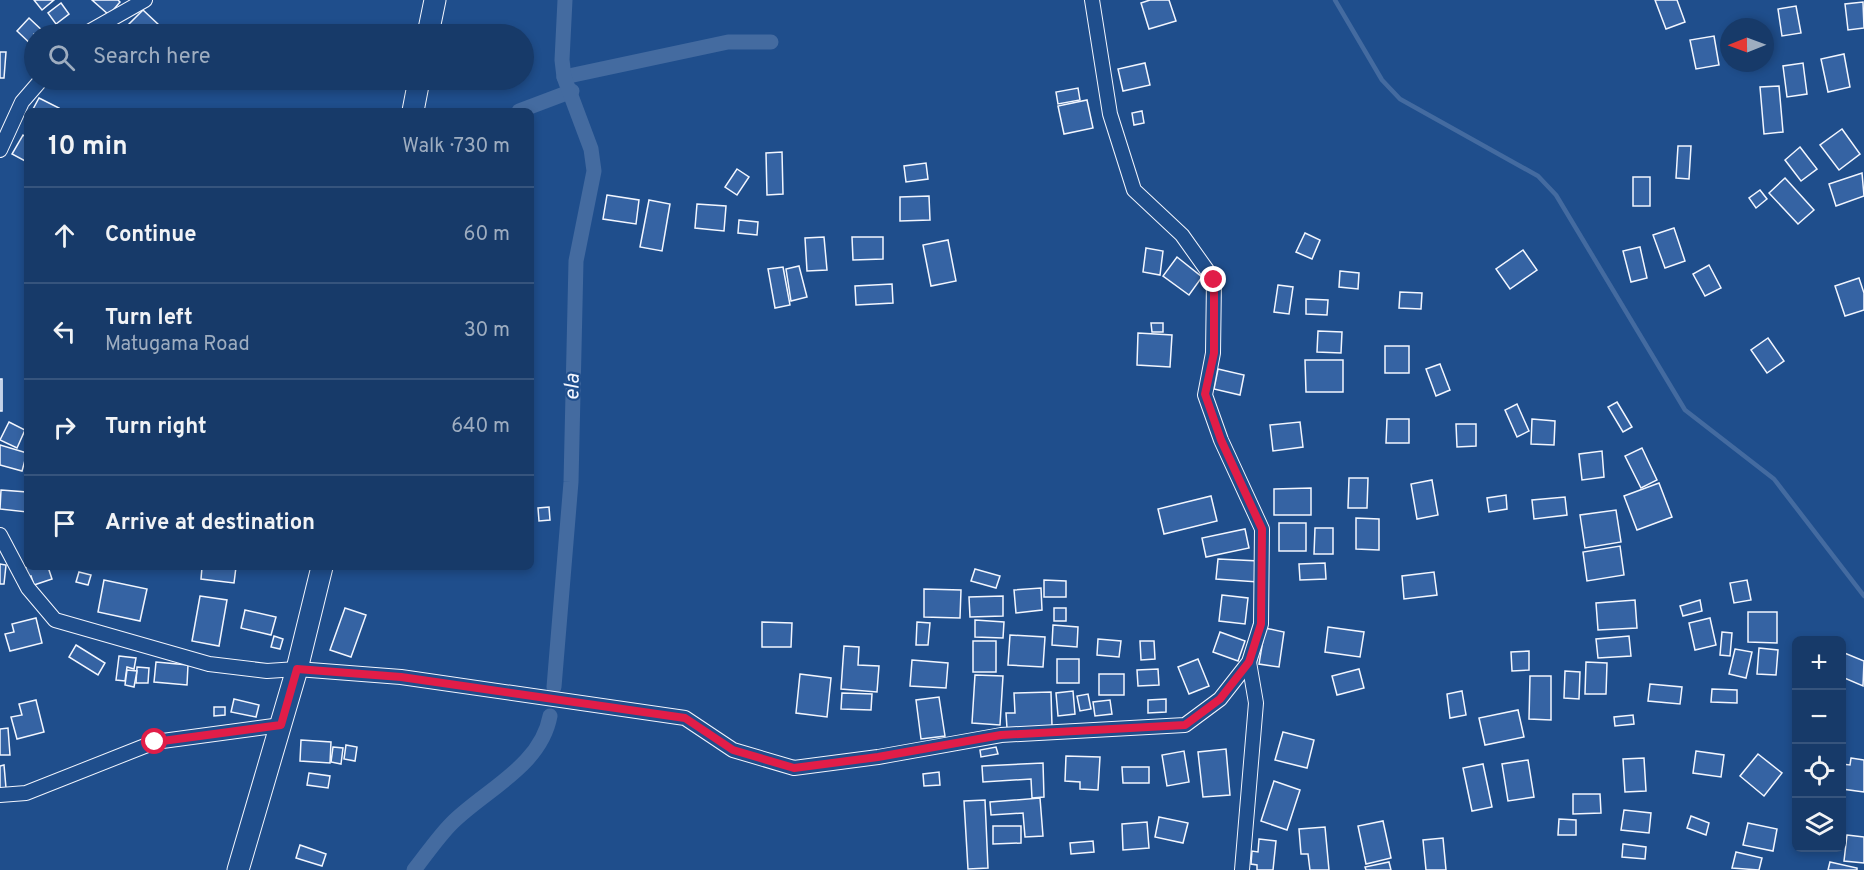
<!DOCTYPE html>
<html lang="en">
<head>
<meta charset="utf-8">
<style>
  :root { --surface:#173a69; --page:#244571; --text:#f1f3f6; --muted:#9eadc0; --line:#36547d }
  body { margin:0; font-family:Overpass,sans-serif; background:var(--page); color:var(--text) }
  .controls { position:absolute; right:18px; bottom:18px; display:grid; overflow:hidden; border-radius:9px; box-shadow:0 3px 9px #0003 }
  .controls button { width:54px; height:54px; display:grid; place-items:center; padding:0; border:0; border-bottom:2px solid var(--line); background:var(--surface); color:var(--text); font:30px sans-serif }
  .compass { position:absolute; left:1720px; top:18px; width:54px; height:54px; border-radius:50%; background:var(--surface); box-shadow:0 3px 9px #0003; rotate:269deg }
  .stop { position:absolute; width:18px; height:18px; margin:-14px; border:4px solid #e11d48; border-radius:50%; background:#fff }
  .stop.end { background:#e11d48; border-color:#fff; box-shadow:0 2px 6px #0008 }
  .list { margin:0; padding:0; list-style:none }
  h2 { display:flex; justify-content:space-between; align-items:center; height:78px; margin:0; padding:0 24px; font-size:26px }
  h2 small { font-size:20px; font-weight:400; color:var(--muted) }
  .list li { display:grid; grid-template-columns:39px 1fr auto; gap:18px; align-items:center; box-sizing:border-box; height:96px; padding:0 24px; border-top:2px solid var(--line) }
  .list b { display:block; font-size:22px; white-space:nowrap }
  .list p { margin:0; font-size:20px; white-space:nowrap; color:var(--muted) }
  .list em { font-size:20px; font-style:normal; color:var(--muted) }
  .icon { flex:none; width:33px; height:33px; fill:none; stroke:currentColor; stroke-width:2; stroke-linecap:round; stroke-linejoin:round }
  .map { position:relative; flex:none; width:1864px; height:870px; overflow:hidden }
  .search { position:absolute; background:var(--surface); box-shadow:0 3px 9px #0003; left:24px; top:24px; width:510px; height:66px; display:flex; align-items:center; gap:15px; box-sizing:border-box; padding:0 21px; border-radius:33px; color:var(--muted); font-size:22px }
  .panel { position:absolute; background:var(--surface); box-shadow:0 3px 9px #0003; left:24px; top:108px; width:510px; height:462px; border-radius:9px }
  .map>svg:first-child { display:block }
</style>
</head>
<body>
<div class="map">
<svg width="1864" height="870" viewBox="0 0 1864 870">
  <rect width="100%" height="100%" fill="#1f4e8c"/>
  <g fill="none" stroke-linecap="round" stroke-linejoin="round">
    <!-- stream -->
    <path stroke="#446ba0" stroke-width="4.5" d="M1335 0 1382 80 1400 99 1538 176 1556 195 1685 410 1774 479 1864 596"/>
    <!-- canal -->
    <g stroke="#446ba0" stroke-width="15">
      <path d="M564 77 728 42H771"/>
      <path d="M519 111 572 91"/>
      <path d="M554 687 571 482 576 261 594 171 591 149 564 77 562 60 565 0"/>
      <path d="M414 870C426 855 438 837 452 823 485 790 541 766 550 716"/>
    </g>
  </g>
  <!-- building -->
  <g fill="#3563a3" stroke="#f2f6ff" stroke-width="1.5">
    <path d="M34 0H54L42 10Z"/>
    <path d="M92 0H118L120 2 109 15Z"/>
    <path d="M1150 0H1169L1176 21 1149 29 1141 3Z"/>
    <path d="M1655 0H1677L1685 22 1666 29Z"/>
    <path d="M1863 2 1864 28 1848 30 1845 4Z"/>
    <path d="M61 3 69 14 56 24 48 13Z"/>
    <path d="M1796 6 1801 33 1782 36 1778 9Z"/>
    <path d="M143 10 160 26 151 34H138L128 25Z"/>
    <path d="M29 18 46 34H34V47L17 31Z"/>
    <path d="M1714 36 1719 65 1696 69 1690 40Z"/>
    <path d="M0 52H6L4 78H0Z"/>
    <path d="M1844 54 1850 87 1828 92 1821 59Z"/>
    <path d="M1145 63 1150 85 1123 91 1118 69Z"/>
    <path d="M1803 63 1807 94 1787 97 1783 66Z"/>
    <path d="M58 80H77L65 89Z"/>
    <path d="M1779 86 1783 132 1764 134 1760 87Z"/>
    <path d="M1078 88 1080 100 1058 104 1056 92Z"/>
    <path d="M39 98 59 108 57 111H32Z"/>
    <path d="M1087 100 1093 128 1064 134 1058 106Z"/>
    <path d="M1142 111 1144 123 1134 125 1132 113Z"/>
    <path d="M1842 129 1860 154 1839 170 1820 145Z"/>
    <path d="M23 135 27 138V162L12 154Z"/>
    <path d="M1678 146H1691L1689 179 1676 178Z"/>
    <path d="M1800 147 1817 169 1801 181 1785 160Z"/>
    <path d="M782 152 783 194 767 195 766 153Z"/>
    <path d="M926 163 928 179 906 182 904 166Z"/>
    <path d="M737 169 749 177 737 195 725 187Z"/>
    <path d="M1862 173 1864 196 1836 206 1829 184Z"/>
    <rect x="1633" y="177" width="17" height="29"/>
    <path d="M1785 178 1814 210 1798 224 1769 193Z"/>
    <path d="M1760 190 1767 199 1756 208 1749 198Z"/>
    <path d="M607 195 639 200 636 224 603 219Z"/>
    <path d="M929 196 930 220 900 221V197Z"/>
    <path d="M649 200 670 204 662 251 640 247Z"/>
    <path d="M697 204 726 206 724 231 695 228Z"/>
    <path d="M739 220 758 222 757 235 738 233Z"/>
    <path d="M1674 228 1685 261 1665 268 1653 235Z"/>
    <path d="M1305 233 1320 240 1312 259 1296 252Z"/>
    <path d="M824 237 827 270 807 271 805 238Z"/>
    <path d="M852 237H883V259L853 260Z"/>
    <path d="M948 240 956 281 931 286 923 245Z"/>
    <path d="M1640 247 1647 278 1631 282 1623 251Z"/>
    <path d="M1146 248 1163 251 1160 275 1143 272Z"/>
    <path d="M1523 250 1537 270 1510 289 1496 269Z"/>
    <path d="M1177 257 1202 277 1189 295 1163 276Z"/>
    <path d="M1709 265 1721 288 1705 296 1693 274Z"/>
    <path d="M799 266 807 297 791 301 786 269Z"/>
    <path d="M783 267 790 305 775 308 768 269Z"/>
    <path d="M1340 271 1359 273 1358 289 1339 287Z"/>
    <path d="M1859 278 1864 293V310L1845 316 1835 286Z"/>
    <path d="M892 284 893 303 856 305 855 286Z"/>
    <path d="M1278 285 1293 287 1289 314 1274 312Z"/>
    <path d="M1400 292 1422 293 1421 309 1399 308Z"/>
    <path d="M1306 299 1328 300 1327 315 1306 314Z"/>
    <path d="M1151 323H1163V332H1152Z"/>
    <path d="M1318 331 1342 332 1341 353 1317 352Z"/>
    <path d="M1138 333 1172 335 1170 367 1137 365Z"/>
    <path d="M1768 338 1784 361 1767 373 1751 350Z"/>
    <rect x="1385" y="346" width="24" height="27"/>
    <path d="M1305 360H1343V392H1306Z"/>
    <path d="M1440 364 1450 390 1436 396 1426 369Z"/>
    <path d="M1218 369 1244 375 1240 395 1214 389Z"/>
    <rect x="0" y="379" width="2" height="32"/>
    <path d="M1617 402 1632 427 1623 432 1608 407Z"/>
    <path d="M1517 404 1529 431 1517 437 1505 410Z"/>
    <path d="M1387 419H1409V443H1386Z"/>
    <path d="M1532 419 1555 421 1554 445 1531 444Z"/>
    <path d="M9 422 25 430 17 448 0 440Z"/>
    <path d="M1300 422 1303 447 1273 451 1270 425Z"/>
    <path d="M1456 424H1476V446L1457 447Z"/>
    <path d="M0 445 27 453 22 471 0 465Z"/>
    <path d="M1642 448 1657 480 1641 488 1625 456Z"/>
    <path d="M1602 451 1604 477 1582 480 1579 454Z"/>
    <path d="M1349 478H1368L1367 508H1348Z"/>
    <path d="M1432 480 1438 515 1417 519 1411 484Z"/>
    <path d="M1659 483 1672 517 1637 530 1624 496Z"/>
    <path d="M1311 488V515H1274V489Z"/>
    <path d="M1 490 27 492V512L0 509Z"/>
    <path d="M1506 495 1507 509 1489 512 1487 498Z"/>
    <path d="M1211 496 1217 521 1164 534 1158 509Z"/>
    <path d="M1565 497 1567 515 1534 519 1532 500Z"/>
    <path d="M549 507 550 520 539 521 538 508Z"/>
    <path d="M1616 510 1621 542 1585 548 1580 515Z"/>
    <path d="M1356 518 1379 519V550L1356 549Z"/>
    <rect x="1279" y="523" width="27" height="28"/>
    <path d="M1315 528H1333V554H1314Z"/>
    <path d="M1245 529 1249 548 1206 557 1202 538Z"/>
    <path d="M1620 546 1624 575 1587 581 1583 552Z"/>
    <path d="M1218 559 1259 561 1258 582 1216 579Z"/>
    <path d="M1325 563 1326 579 1300 580 1299 564Z"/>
    <path d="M0 564 6 565 4 584H0Z"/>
    <path d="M28 567H48L52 579 34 585 31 576 25 578 22 569Z"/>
    <path d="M202 567H236L234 583 201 579Z"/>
    <path d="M975 569 1000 576 996 588 971 581Z"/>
    <path d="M79 572 91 575 88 585 76 582Z"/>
    <path d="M1434 572 1437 595 1404 599 1402 576Z"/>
    <path d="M104 580 147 589 140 621 98 612Z"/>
    <path d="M1044 580 1066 581V597H1044Z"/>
    <path d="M1747 580 1751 600 1734 603 1730 583Z"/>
    <path d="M1041 588 1042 610 1016 613 1014 590Z"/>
    <path d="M924 589 961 590 960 618 924 617Z"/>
    <path d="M1222 595 1248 598 1245 624 1219 621Z"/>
    <path d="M200 596 227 600 219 646 192 641Z"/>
    <path d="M1003 596V616L970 617 969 597Z"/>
    <path d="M1635 600 1637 628 1598 630 1596 603Z"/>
    <path d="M1700 600 1702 611 1683 616 1680 606Z"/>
    <path d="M345 608 366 615 351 657 330 650Z"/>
    <rect x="1054" y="608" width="12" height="13"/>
    <path d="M245 610 276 617 271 635 241 628Z"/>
    <path d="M1748 612H1777V643L1748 642Z"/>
    <path d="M36 618 42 643 10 651 5 634 14 632 12 624Z"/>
    <path d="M1710 618 1716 645 1695 650 1689 623Z"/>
    <path d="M975 620 1004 622 1003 638 975 637Z"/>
    <path d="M762 622 792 623 791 647H762Z"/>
    <path d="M917 622 930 623 928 645H916Z"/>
    <path d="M1053 625 1078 627 1077 647 1052 645Z"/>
    <path d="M1328 627 1364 632 1360 657 1325 652Z"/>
    <path d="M1265 628 1284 632 1279 667 1259 664Z"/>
    <path d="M1220 632 1245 641 1238 661 1213 652Z"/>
    <path d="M1722 632 1732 633 1730 656 1720 655Z"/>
    <path d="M1010 635 1045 637 1043 667 1008 665Z"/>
    <path d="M274 636 283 639 280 649 271 647Z"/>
    <path d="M1629 636 1631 656 1598 658 1596 639Z"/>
    <path d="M1098 639 1121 641 1119 657 1097 655Z"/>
    <rect x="973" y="641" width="23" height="31"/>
    <path d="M1140 641H1154L1155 659 1141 660Z"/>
    <path d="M76 645 105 663 98 675 69 657Z"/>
    <path d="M844 646 859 647 858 665 879 666 877 692 841 689Z"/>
    <path d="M1759 648 1778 650 1776 675 1757 674Z"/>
    <path d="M1735 649 1752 652 1746 678 1729 674Z"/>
    <path d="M1529 651V670L1512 671 1511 652Z"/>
    <path d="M1842 652 1864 661 1863 686 1842 677Z"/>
    <path d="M119 656 136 658 134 669 127 667 125 681 116 680Z"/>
    <rect x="1057" y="659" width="22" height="24"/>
    <path d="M1198 659 1209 686 1189 694 1178 667Z"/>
    <path d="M912 660 948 663 946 688 910 686Z"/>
    <path d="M156 662 188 665 187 685 154 682Z"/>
    <path d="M1586 662 1607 663 1606 694H1585Z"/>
    <path d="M137 667 149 668 148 683H136Z"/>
    <path d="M1158 669 1159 685 1138 686 1137 670Z"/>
    <path d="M1359 669 1364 688 1337 695 1332 676Z"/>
    <path d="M127 670 137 671 134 687 125 685Z"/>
    <path d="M1565 671 1580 672 1579 699 1564 698Z"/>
    <path d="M800 674 831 678 827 717 796 713Z"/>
    <rect x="1099" y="674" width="25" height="21"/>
    <path d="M975 675 1003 676 1000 725 972 723Z"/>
    <path d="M1530 676H1551V720L1529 719Z"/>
    <path d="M1650 684 1682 687 1680 704 1648 701Z"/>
    <path d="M1712 689 1737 690V703L1711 702Z"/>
    <path d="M1073 691 1075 714 1058 716 1056 693Z"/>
    <path d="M1462 691 1466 715 1450 718 1447 694Z"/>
    <path d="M1051 692 1052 726 1007 728 1006 713H1015L1014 693Z"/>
    <path d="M842 693 872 694 871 710 841 709Z"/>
    <path d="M1088 694 1091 709 1080 711 1077 696Z"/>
    <path d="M939 697 945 736 921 739 916 700Z"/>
    <path d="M234 699 259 705 256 717 231 712Z"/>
    <path d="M1166 699V712L1148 713V700Z"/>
    <path d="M36 700 44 732 17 739 11 717 22 715 19 704Z"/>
    <path d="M1110 700 1112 714 1095 716 1093 702Z"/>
    <path d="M214 707H225V715L214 716Z"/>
    <path d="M1518 710 1524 737 1485 745 1479 718Z"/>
    <path d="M1633 715 1634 724 1615 726 1614 717Z"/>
    <path d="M8 728 10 755H0V729Z"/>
    <path d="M1283 732 1314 740 1307 768 1275 760Z"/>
    <path d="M301 740 331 742 330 763 300 761Z"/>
    <path d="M346 745 357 747 355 761 344 759Z"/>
    <path d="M333 747 343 748 341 764 331 762Z"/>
    <path d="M996 747 998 754 981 757 980 750Z"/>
    <path d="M1226 749 1230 795 1203 797 1198 752Z"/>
    <path d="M1184 751 1189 782 1167 786 1162 755Z"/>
    <path d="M1696 751 1724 755 1721 777 1693 773Z"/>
    <path d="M1758 754 1782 773 1764 796 1740 776Z"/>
    <path d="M1066 756 1100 757 1098 790 1080 789V782L1065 781Z"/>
    <path d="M1644 758 1646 791 1625 792 1623 759Z"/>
    <path d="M1851 758 1864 760V792L1842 789V764L1850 765Z"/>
    <path d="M1528 760 1534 797 1508 801 1502 764Z"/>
    <path d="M1043 763 1044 797 1032 798 1031 779 983 782 982 766Z"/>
    <path d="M1483 764 1492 807 1472 811 1463 768Z"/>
    <path d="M4 765 6 788H0V766Z"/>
    <path d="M1122 767H1149V783H1123Z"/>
    <path d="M939 772 940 785 924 786 923 774Z"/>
    <path d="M309 773 330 776 328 788 307 785Z"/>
    <path d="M1274 781 1300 790 1287 830 1261 821Z"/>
    <path d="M1573 794H1600L1601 813 1573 814Z"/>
    <path d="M1040 798 1043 836 1025 837 1023 813 991 815 990 802Z"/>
    <path d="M985 800 988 868 968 869 964 801Z"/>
    <path d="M1624 810 1651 813 1649 833 1621 830Z"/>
    <path d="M1691 816 1709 823 1706 835 1687 828Z"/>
    <path d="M1159 817 1188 823 1183 843 1155 837Z"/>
    <path d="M1559 819 1576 820V835H1558Z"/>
    <path d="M1383 821 1391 858 1366 864 1358 826Z"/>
    <path d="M1147 822 1149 848 1123 850 1122 824Z"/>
    <path d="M1748 823 1777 829 1773 851 1743 845Z"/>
    <path d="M993 826H1021V843L993 844Z"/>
    <path d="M1325 827 1329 870H1310L1308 854H1301L1299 829Z"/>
    <path d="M1847 835 1864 837V863L1844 861Z"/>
    <path d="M1443 838 1446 870H1426L1423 840Z"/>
    <path d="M1259 839 1276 841 1273 870H1257V865L1251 864 1252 851 1258 852Z"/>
    <path d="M1093 841 1094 852 1071 854 1070 843Z"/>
    <path d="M1623 844 1646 847 1645 859 1622 857Z"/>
    <path d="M300 845 326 854 322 866 296 858Z"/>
    <path d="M1736 852 1762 858 1759 870 1732 868Z"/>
    <path d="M1389 862 1391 870H1366L1365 867Z"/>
    <path d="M1830 862 1857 868V870H1828Z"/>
  </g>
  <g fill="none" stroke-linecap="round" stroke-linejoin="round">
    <defs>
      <g id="minor">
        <path d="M85 34 145 0"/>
        <path d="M0 150 22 102 41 80"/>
        <path d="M0 535 28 588 55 620 209 664 267 671 297 669 401 677 685 718 733 750 794 768 878 757 1001 735 1185 725 1220 699 1249 662 1261 624 1262 529 1221 440 1205 395 1213 353 1214 280 1182 235 1134 190 1110 114 1092 0"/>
        <path d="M0 795 26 793 155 742 281 725"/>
        <path d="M1242 870 1256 703 1249 662"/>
      </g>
      <g id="primary">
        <path d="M428 34 435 0"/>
        <path d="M413 111 419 80"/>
        <path d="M238 870 297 669 322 567"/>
      </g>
    </defs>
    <!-- minor casing -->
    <use href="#minor" stroke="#f2f6ff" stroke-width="16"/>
    <!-- primary casing -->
    <use href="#primary" stroke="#f2f6ff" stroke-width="23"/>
    <!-- minor -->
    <use href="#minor" stroke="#1f4e8c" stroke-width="14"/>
    <!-- primary -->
    <use href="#primary" stroke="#1f4e8c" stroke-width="21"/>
  </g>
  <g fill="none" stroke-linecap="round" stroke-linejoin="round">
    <!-- route -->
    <path stroke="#e11d48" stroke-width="8" d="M155 742 281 725 297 669 401 677 685 718 733 750 794 768 878 757 1001 735 1185 725 1220 699 1249 662 1261 624 1262 529 1221 440 1205 394 1214 353V280"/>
  </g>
  <g text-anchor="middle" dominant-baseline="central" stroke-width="4.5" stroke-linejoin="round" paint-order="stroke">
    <!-- water labels -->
    <g font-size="21" font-style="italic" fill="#f2f6ff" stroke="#1f4e8c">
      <text transform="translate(573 387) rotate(-89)">ela</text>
    </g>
  </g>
</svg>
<div class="controls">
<button>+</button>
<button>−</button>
<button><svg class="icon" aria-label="locate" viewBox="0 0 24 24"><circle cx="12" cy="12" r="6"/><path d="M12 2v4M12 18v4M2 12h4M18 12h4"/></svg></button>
<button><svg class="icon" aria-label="layers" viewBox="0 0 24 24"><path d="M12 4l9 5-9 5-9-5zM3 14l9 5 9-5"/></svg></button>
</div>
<svg class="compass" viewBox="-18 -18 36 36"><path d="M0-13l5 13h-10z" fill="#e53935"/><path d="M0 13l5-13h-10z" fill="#9eadc0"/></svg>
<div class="stop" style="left:155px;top:742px"></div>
<div class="stop end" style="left:1214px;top:280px"></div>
<div class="search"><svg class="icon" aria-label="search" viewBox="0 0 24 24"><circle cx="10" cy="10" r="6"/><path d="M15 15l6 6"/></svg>Search here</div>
<section class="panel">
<h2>10 min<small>Walk · 730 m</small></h2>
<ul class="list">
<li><svg class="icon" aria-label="ahead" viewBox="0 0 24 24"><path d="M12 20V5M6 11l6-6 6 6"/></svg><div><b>Continue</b></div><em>60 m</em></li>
<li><svg class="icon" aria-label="left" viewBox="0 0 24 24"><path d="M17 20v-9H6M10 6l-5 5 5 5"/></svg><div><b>Turn left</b><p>Matugama Road</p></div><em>30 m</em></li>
<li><svg class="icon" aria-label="right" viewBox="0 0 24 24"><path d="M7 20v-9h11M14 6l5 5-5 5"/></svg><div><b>Turn right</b></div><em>640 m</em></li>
<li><svg class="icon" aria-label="arrive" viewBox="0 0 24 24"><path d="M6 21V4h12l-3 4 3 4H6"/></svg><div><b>Arrive at destination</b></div></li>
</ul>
</section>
</div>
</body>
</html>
